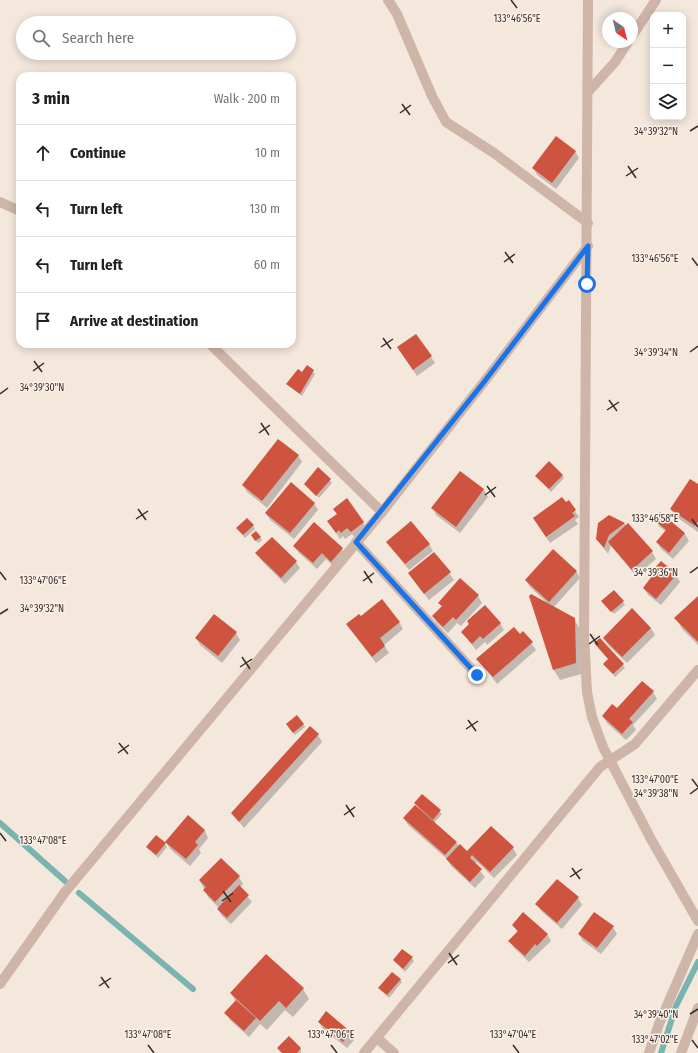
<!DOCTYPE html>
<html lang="en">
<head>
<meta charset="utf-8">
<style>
  :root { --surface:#fff; --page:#f6f6f6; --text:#202124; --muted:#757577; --line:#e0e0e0 }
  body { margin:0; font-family:"Fira Sans Condensed",sans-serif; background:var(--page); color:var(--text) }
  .controls { position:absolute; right:12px; top:12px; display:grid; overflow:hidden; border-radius:8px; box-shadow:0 2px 10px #0003 }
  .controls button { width:36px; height:36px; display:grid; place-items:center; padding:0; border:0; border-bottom:1px solid var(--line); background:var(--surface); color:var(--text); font:20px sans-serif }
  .compass { position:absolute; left:602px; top:12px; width:36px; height:36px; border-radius:50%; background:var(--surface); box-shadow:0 2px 10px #0003; rotate:145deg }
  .stop { position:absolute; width:12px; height:12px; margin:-9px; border:3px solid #1a73e8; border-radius:50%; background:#fff }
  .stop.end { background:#1a73e8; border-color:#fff; box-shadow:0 1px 4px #0008 }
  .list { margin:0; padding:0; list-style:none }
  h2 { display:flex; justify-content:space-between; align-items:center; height:52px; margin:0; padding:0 16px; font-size:17px }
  h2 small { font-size:13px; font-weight:400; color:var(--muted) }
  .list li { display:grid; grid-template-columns:26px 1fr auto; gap:12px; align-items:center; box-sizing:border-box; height:56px; padding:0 16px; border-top:1px solid var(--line) }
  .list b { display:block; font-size:15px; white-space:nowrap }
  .list em { font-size:13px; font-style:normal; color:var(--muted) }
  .icon { flex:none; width:22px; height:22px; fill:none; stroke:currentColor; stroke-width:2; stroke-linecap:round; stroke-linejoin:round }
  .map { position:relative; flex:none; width:698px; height:1053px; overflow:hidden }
  .search { position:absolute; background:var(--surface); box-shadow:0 2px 10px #0003; left:16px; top:16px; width:280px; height:44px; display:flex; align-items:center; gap:10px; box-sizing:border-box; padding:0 14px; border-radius:22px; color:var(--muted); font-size:15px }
  .panel { position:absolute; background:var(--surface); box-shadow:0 2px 10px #0003; left:16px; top:72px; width:280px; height:276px; border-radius:12px }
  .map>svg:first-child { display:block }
</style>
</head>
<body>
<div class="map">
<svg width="698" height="1053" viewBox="0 0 698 1053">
  <rect width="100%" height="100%" fill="#f4e7dc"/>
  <!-- shadow -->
  <g fill="#0003">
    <path d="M575 151 579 158 556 189 537 175 534 169Z"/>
    <path d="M398 348 431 357 435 363 417 376Z"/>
    <path d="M307 366 315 374 302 396 287 384 302 373Z"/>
    <path d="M298 455 302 462 267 508 247 492 243 485Z"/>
    <path d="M318 469 332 483 319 498 305 484Z"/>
    <path d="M461 472 484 490 488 497 460 533 436 515 433 508Z"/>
    <path d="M562 475 564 478 551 492 536 476Z"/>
    <path d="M698 486V532L675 516 671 510Z"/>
    <path d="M314 503 318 510 294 539 270 520 266 513Z"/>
    <path d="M575 511 579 517 575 520 578 524 550 543 538 525Z"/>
    <path d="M660 513 685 534 689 541 673 559 661 549 657 542 666 532 659 526 655 519Z"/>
    <path d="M328 521 363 522 367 529 355 538 352 534 345 539 343 536 340 539Z"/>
    <path d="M314 523 342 549 346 556 335 568 326 559 317 569 298 552 294 546Z"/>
    <path d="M624 523 652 552 656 559 636 576 611 546 608 554 597 539Z"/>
    <path d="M253 526 255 529 245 538 238 529Z"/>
    <path d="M260 537 262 540 258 543 254 538Z"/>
    <path d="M387 542 429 544 433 551 409 570Z"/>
    <path d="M434 553 454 580 429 600 409 574Z"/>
    <path d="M257 554 296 562 300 568 285 584 261 560Z"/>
    <path d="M576 571 580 578 554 607 574 619 580 629 581 674 560 680 554 670 531 597 547 603 530 587 526 580Z"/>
    <path d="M656 573 676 575 680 582 661 605 648 595 644 588Z"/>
    <path d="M478 596 482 603 461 626 457 623 448 633 437 623 433 616 442 607 439 603Z"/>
    <path d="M698 598V645L682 629 676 618Z"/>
    <path d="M623 602 625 605 614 614 604 604Z"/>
    <path d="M214 616 236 633 240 640 222 663 200 645 196 638Z"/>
    <path d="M361 618 399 622 403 629 384 645 389 653 376 663 347 624Z"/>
    <path d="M500 623 504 630 487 645 485 642 476 650 462 632 470 625Z"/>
    <path d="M651 628 655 635 627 663 608 645 604 638Z"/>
    <path d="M523 632 536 650 497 684 478 659Z"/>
    <path d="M600 639 625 668 615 677 604 664 609 660Z"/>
    <path d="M653 692 657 699 633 725 636 730 626 740 607 723 603 716Z"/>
    <path d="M303 724 305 727 295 735 289 728Z"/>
    <path d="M310 728 318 735 322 742 244 828 232 813Z"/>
    <path d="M422 795 442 814 434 823 467 853 513 848 517 855 494 878 477 862 474 864 485 877 475 888 451 866 447 859 408 825 404 818 419 809 415 803Z"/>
    <path d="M188 817 205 831 208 838 199 849 201 853 190 866 170 849 166 842Z"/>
    <path d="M165 844 167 847 158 858 147 847Z"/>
    <path d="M221 859 239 877 243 884 240 888 252 902 231 924 222 916 218 909 219 908 208 897 200 881Z"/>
    <path d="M557 880 578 898 582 905 562 929 541 911 537 904Z"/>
    <path d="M513 925 547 934 551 941 529 962 514 948 510 942 518 933Z"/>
    <path d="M613 927 617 934 601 954 583 941 579 934Z"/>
    <path d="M403 950 414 961 405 972 394 960Z"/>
    <path d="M266 955 303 989 309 999 293 1017 285 1010 267 1030 260 1024 249 1037 230 1020 226 1013 236 1002 231 993Z"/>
    <path d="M400 979 402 982 389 998 379 988Z"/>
    <path d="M326 1013 351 1033 355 1039 347 1048 323 1029 319 1022Z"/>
    <path d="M289 1038 301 1049V1053L280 1052 279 1049Z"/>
  </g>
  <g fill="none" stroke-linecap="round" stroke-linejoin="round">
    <!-- stream -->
    <g stroke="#79b4b1" stroke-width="6">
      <path d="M0 823 65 881"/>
      <path d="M79 893 193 989"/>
      <path d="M661 1053 676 1006 698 962"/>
    </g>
  </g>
  <!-- building -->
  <g fill="#cf543f">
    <path d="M556 136 576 151 552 183 532 168Z"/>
    <path d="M416 334 432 356 413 370 397 347Z"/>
    <path d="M307 365 314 370 300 394 286 384 298 369 302 372Z"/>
    <path d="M278 439 299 455 262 501 242 485Z"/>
    <path d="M549 461 563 475 549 489 535 476Z"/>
    <path d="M318 467 331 479 316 496 304 484Z"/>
    <path d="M460 471 484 489 456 527 431 508Z"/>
    <path d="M690 479 698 484V521L695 526 670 509Z"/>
    <path d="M291 482 315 503 290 533 265 513Z"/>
    <path d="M562 497 566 502 569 500 576 510 572 513 575 516 546 537 533 518Z"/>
    <path d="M347 498 364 522 351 532 347 528 341 533 339 530 336 533 327 521 337 514 333 509Z"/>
    <path d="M660 512 685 533 669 553 656 542 666 530 653 519Z"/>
    <path d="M609 515 625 523 609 535 604 548 596 539 598 523Z"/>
    <path d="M247 518 254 525 243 535 236 528Z"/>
    <path d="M411 521 430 544 405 564 386 542Z"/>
    <path d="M314 522 343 548 331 562 322 553 313 563 293 546Z"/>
    <path d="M628 523 653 551 632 570 608 542Z"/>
    <path d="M256 531 261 537 255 541 251 535Z"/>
    <path d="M272 537 297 561 281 578 255 553Z"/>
    <path d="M553 549 577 571 549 602 525 580Z"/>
    <path d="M434 552 451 572 424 594 408 573Z"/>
    <path d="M661 561 677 574 656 599 643 588 655 572 653 570Z"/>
    <path d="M460 578 479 595 456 620 453 617 443 627 432 616 442 606 438 603Z"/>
    <path d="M614 590 624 601 611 612 601 601Z"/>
    <path d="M531 594 575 618 576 663 553 670 529 596Z"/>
    <path d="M698 596V642L674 618Z"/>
    <path d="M382 599 400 622 380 638 385 646 372 657 346 624 359 614 361 616Z"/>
    <path d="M485 605 501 623 483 639 480 636 472 644 461 632 469 624 467 621Z"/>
    <path d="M632 608 651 628 622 657 603 638Z"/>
    <path d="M214 614 237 632 218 656 195 638Z"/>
    <path d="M514 627 520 634 523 631 533 642 493 677 476 659Z"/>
    <path d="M600 638 624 664 613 674 603 664 608 659 594 643Z"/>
    <path d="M642 681 654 691 629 719 633 722 622 734 602 716 612 704 617 708Z"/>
    <path d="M297 715 304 724 293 733 286 724Z"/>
    <path d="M310 726 319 734 239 822 231 813Z"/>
    <path d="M422 794 441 810 433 820 414 803Z"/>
    <path d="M415 805 457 842 445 855 403 818Z"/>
    <path d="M188 815 205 830 195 842 198 845 186 859 165 842Z"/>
    <path d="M491 826 514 847 490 872 472 855 470 858 482 869 470 882 446 859 460 844 467 851Z"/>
    <path d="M156 835 166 843 156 855 146 847Z"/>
    <path d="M221 858 240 876 215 902 203 890 206 887 199 880Z"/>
    <path d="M557 879 579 897 557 923 535 904Z"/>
    <path d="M239 885 249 895 227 918 217 909Z"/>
    <path d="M523 912 548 934 537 946 535 944 525 956 508 941 518 931 512 925Z"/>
    <path d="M594 912 614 926 597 948 578 934Z"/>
    <path d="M402 949 413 957 403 969 393 960Z"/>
    <path d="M266 954 304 988 286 1008 279 1001 260 1021 230 993Z"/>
    <path d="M392 972 401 979 387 995 378 988Z"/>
    <path d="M236 1000 256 1018 244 1031 224 1013Z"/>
    <path d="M326 1011 351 1032 343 1042 318 1022Z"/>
    <path d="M289 1036 301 1048 297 1053H282L277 1048Z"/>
  </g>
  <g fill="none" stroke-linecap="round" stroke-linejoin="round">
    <!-- minor -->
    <g stroke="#ceb5a7" stroke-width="10">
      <path d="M388 0 397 14 432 96 446 122 494 153 588 223"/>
      <path d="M588 0 584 635 587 692 592 717 603 747 652 841 698 921"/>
      <path d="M632 36 656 0"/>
      <path d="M588 92 615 62 628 42"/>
      <path d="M0 202 20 211"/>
      <path d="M210 344 382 512"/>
      <path d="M356 542 477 675"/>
      <path d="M0 984 65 892 382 512 484 382 588 246"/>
      <path d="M377 1038 394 1053"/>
      <path d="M364 1053 600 767 635 744 698 670"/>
      <path d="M649 1053 659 1024 698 934"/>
      <path d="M681 1053 698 1008"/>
    </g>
  </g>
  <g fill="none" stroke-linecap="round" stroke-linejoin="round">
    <!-- route -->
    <path stroke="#1a73e8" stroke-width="5" d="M477 675 356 542 484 382 588 246 587 284"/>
  </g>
  <!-- ticks -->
  <path fill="none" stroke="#392c28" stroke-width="1.5" d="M511 0 517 8M402 104 410 115M400 113 411 105M690 131 698 126M628 166 636 178M626 176 638 168M505 252 513 263M692 258 698 266M504 262 515 254M383 338 391 349M381 347 393 339M690 352 698 346M34 361 42 372M33 371 44 363M0 394 8 388M609 400 617 411M607 410 619 402M261 423 269 435M259 433 270 425M487 486 495 497M485 495 496 487M138 509 146 520M136 519 148 511M692 519 698 527M364 571 372 583M0 572 6 580M690 573 698 567M363 581 374 573M0 614 8 609M590 634 598 645M589 644 600 636M242 657 250 669M240 667 252 659M468 720 476 731M466 729 478 721M119 743 128 754M118 753 129 745M692 779 698 787M690 794 698 788M346 805 354 817M344 815 355 807M0 833 6 841M572 868 580 879M570 877 582 869M223 891 231 902M222 901 233 893M449 953 457 965M448 963 459 955M101 977 109 988M99 986 111 978M690 1014 698 1009M692 1040 698 1048M148 1045 154 1053M331 1045 337 1053M513 1045 519 1053"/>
  <g font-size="10" text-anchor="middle" fill="#392c28" stroke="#fbf1e9" stroke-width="3" stroke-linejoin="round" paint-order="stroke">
    <text x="517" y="22">133°46'56"E</text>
    <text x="656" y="135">34°39'32"N</text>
    <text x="655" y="262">133°46'56"E</text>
    <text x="656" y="356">34°39'34"N</text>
    <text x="42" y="391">34°39'30"N</text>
    <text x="655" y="522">133°46'58"E</text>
    <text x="656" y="576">34°39'36"N</text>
    <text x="43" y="584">133°47'06"E</text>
    <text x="42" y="612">34°39'32"N</text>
    <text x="655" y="783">133°47'00"E</text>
    <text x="656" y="797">34°39'38"N</text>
    <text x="43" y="844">133°47'08"E</text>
    <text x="656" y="1018">34°39'40"N</text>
    <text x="148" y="1038">133°47'08"E</text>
    <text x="331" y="1038">133°47'06"E</text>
    <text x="513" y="1038">133°47'04"E</text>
    <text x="655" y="1043">133°47'02"E</text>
  </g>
</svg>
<div class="controls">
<button>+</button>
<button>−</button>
<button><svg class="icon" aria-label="layers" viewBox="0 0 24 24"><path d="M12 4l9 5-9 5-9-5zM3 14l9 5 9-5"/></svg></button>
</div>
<svg class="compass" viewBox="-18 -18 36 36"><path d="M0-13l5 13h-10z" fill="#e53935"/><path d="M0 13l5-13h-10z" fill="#757577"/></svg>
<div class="stop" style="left:587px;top:284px"></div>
<div class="stop end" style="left:477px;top:675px"></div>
<div class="search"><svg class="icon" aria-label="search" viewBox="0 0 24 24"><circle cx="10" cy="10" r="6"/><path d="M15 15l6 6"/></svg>Search here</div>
<section class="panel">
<h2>3 min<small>Walk · 200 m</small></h2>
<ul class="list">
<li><svg class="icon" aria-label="ahead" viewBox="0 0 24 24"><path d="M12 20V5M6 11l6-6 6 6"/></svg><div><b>Continue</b></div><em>10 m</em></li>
<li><svg class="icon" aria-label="left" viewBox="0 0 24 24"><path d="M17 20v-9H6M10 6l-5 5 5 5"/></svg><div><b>Turn left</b></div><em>130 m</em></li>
<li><svg class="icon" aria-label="left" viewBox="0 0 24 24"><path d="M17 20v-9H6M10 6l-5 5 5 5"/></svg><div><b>Turn left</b></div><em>60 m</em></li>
<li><svg class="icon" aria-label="arrive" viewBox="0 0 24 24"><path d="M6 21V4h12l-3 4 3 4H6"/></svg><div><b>Arrive at destination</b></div></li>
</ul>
</section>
</div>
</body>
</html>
